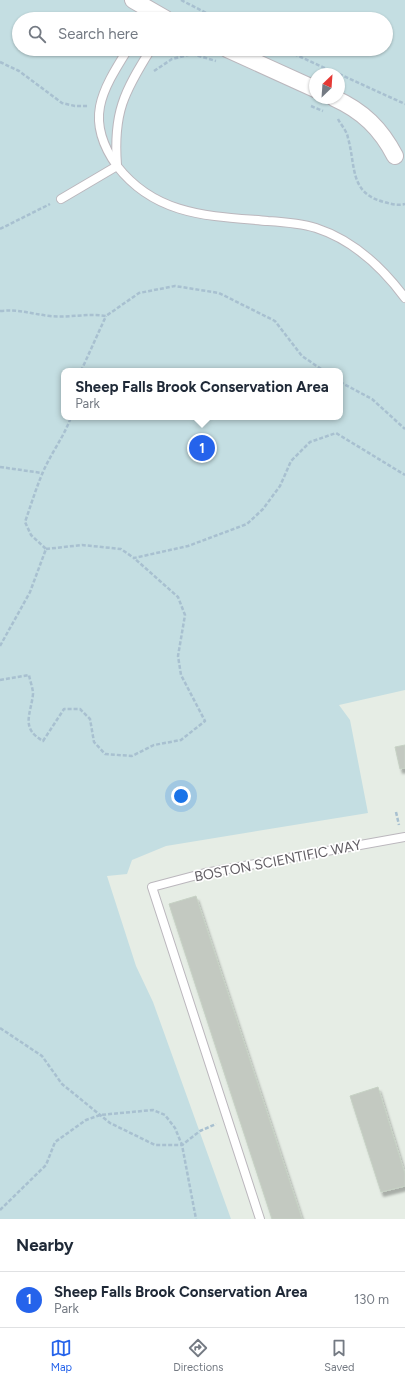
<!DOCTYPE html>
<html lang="en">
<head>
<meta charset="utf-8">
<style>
  :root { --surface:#fff; --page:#f6f6f7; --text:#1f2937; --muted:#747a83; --line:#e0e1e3; --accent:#2563eb }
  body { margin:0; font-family:Figtree,sans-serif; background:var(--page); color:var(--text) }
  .compass { position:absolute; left:309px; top:68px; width:36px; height:36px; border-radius:50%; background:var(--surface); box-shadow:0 1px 3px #0004; rotate:25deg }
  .you { position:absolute; left:181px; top:796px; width:14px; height:14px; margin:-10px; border:3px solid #fff; border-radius:50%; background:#1a73e8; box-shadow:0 0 0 6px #1a73e833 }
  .badge { display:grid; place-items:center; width:26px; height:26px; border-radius:50%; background:var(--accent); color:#fff; font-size:13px; font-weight:700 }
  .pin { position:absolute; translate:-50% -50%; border:2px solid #fff; box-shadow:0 1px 4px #0006 }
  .popup { position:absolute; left:61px; top:368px; width:282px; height:52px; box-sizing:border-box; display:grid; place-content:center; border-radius:8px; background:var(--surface); filter:drop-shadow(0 1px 3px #0005); font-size:13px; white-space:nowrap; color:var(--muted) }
  .popup b { font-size:15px; color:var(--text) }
  .popup::after { content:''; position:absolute; left:50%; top:100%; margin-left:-8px; border:8px solid transparent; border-top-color:var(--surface) }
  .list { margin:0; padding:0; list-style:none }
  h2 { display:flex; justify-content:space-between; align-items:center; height:52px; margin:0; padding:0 16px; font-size:17px }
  h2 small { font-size:13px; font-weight:400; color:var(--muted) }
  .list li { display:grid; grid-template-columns:26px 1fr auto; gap:12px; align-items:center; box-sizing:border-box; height:56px; padding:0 16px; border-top:1px solid var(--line) }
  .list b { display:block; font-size:15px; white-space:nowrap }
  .list p { margin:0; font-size:13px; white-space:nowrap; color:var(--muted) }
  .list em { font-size:13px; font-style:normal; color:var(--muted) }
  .icon { flex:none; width:22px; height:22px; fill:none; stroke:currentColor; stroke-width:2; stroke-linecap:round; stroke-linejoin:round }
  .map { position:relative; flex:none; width:405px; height:1219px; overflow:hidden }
  .search { position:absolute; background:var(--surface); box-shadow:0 1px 3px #0004; left:12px; right:12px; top:12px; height:44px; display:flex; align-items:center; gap:10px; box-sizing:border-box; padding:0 14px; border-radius:22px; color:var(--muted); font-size:15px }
  .sheet { height:108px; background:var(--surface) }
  nav { display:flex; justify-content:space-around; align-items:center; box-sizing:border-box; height:56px; border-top:1px solid var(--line); background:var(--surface); font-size:11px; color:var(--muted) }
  nav a { display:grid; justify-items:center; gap:2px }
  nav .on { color:var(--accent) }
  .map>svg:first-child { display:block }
</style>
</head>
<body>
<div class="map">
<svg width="405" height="1219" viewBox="0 0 405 1219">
  <defs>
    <filter id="shadow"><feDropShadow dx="2.5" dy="4.5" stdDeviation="1" flood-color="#0004"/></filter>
  </defs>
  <rect width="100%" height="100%" fill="#e6ede5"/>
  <!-- green -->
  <path fill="#c4dee2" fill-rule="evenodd" d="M0 0H405V690L339 705 350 720 368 813 166 846 132 860 127 874 107 876 136 966 153 1002 231 1219H0ZM19 19H386V49H19ZM315 74H339V98H315ZM64 371H340V417H64Z"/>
  <!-- building -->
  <g fill="#c3c9c1" stroke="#c6d1c4" filter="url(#shadow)">
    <path d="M405 745V768L400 769 395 747Z"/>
    <path d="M196 896 302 1219H272L169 904Z"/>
    <path d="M378 1087 405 1174V1186L381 1192 350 1096Z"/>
  </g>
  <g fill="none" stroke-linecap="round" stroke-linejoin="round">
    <defs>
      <g id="service">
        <path d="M117 165C113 113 124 92 151 49"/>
        <path d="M117 166C84 120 101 92 128 49"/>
        <path d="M61 199 117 166C156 216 209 216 268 221 284 222 300 223 316 228 353 240 382 267 405 298"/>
        <path d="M260 1219 152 887 205 873 405 837"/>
      </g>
      <g id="minor">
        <path d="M133 0 166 19"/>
        <path d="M227 49 315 89"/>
        <path d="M334 98C363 111 381 129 395 156"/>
      </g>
    </defs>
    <!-- service casing -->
    <use href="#service" stroke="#bbb7bd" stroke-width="10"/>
    <!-- minor casing -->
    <use href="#minor" stroke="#bbb7bd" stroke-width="18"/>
    <!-- path -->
    <g stroke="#a8c0d0" stroke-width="2.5" stroke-dasharray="4 2" stroke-linecap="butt">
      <path d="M181 0 218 19"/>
      <path d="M283 49 338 74"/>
      <path d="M0 62 19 71 62 103 75 106H88"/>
      <path d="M154 71 172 59 192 54 216 61"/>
      <path d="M339 74 405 104"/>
      <path d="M311 106 323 111"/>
      <path d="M338 119C341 125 347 131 348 138 356 166 349 193 384 202 391 204 398 206 405 204"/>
      <path d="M0 229 50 204"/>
      <path d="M0 311C20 309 31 314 50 316 69 318 88 313 106 316L139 293 175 286 219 293 275 321 302 356 324 371"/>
      <path d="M81 371 106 316"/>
      <path d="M340 382 372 399 405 429"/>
      <path d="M0 467 42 473"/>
      <path d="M46 549 82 545 121 549 134 558 188 546 247 524 263 509 280 486 291 461 310 442 336 433 405 475"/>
      <path d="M0 646 30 592 46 549 31 535 25 522C31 505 36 488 43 472 51 453 64 437 71 417"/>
      <path d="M0 680 29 675C30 681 33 688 33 694 31 714 20 728 43 741L64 709H80L90 719 94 742 105 754 132 756 154 745 181 740 205 721 181 675 178 656 185 615 178 597 134 558"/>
      <path d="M396 812 399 825"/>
      <path d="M0 1028 42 1056 62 1084 110 1123 155 1145H182L200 1131 216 1124"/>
      <path d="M0 1210 46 1165 55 1142 86 1120 100 1115 153 1110 165 1115 175 1128 182 1145 196 1219"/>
    </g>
    <!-- service -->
    <use href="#service" stroke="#fff" stroke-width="8"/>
    <!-- minor -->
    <use href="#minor" stroke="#fff" stroke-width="16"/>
  </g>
  <g text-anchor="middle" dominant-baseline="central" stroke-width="3.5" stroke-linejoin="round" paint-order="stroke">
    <!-- street labels -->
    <g font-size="14" fill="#615d63" stroke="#fff">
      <text transform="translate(278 861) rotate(-11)">BOSTON SCIENTIFIC WAY</text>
    </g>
  </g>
</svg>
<svg class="compass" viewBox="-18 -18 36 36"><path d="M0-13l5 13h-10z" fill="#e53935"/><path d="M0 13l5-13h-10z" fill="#747a83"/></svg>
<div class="you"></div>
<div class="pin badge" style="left:202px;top:448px">1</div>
<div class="popup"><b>Sheep Falls Brook Conservation Area</b>Park</div>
<div class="search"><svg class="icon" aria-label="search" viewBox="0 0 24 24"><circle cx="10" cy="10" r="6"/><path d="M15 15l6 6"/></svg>Search here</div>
</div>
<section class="sheet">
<h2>Nearby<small></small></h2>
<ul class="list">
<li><span class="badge">1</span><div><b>Sheep Falls Brook Conservation Area</b><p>Park</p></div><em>130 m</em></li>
</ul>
</section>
<nav>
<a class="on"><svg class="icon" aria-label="map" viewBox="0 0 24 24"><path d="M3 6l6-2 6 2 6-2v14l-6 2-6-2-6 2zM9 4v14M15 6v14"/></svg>Map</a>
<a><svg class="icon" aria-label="directions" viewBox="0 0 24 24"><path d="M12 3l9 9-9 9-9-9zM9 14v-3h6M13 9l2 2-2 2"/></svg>Directions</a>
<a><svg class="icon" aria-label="saved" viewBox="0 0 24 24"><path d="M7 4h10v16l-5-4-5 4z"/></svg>Saved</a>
</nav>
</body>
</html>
